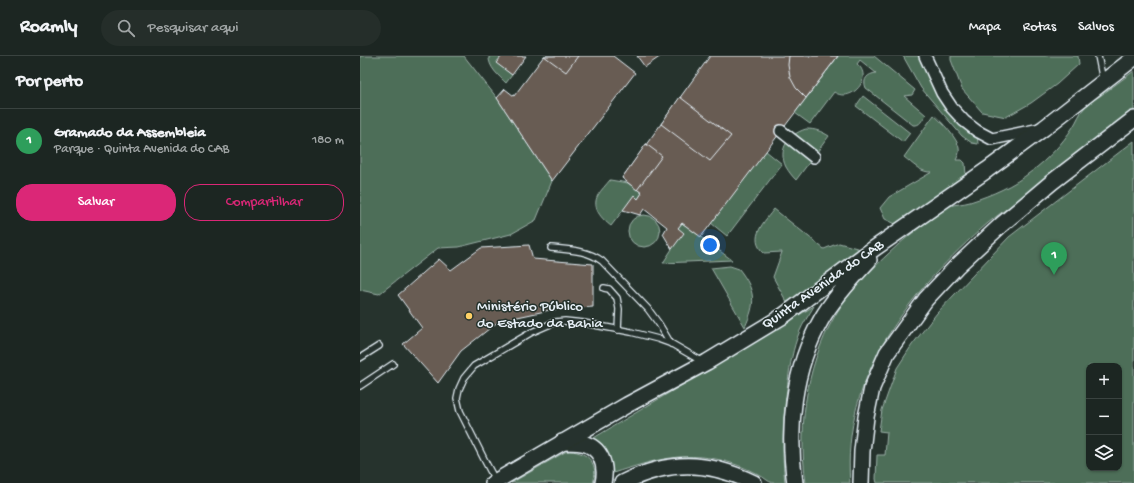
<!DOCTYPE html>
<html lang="pt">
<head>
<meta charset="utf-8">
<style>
  :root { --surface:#1c2622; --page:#252e2a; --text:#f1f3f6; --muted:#a0a5a5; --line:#3a4340; --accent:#db2777 }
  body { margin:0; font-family:"Gochi Hand",sans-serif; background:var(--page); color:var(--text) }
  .controls { position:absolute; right:12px; bottom:12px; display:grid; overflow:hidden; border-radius:8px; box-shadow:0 1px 3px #0004 }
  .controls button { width:36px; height:36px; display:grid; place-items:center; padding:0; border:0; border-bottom:1px solid var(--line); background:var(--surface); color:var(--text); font:20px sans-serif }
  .you { position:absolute; left:350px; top:189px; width:14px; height:14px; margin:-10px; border:3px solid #fff; border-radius:50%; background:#1a73e8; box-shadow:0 0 0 6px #1a73e833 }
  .badge { display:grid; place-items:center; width:26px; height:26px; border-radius:50%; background:var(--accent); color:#fff; font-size:13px; font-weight:700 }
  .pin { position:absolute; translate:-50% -33px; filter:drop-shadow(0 1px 2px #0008) }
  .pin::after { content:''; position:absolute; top:21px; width:14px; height:12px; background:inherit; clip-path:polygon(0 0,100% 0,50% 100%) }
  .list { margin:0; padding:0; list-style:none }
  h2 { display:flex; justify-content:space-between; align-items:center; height:52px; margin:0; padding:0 16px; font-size:17px }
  h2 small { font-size:13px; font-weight:400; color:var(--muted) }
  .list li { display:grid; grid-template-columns:26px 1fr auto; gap:12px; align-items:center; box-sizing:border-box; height:64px; padding:0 16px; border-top:1px solid var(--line) }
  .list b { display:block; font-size:15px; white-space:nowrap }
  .list p { margin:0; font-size:13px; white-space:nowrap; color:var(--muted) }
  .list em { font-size:13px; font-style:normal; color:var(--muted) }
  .actions { display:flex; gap:8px; padding:12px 16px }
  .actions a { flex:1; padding:9px 0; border:1px solid var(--accent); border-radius:16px; text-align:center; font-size:14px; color:var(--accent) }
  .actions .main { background:var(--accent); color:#fff }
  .icon { flex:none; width:22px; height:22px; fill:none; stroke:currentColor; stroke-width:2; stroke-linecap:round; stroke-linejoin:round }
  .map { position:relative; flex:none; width:774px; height:427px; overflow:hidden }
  header { display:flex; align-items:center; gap:24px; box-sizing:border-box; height:56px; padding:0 20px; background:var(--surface); border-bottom:1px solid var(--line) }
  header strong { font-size:19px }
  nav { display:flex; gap:22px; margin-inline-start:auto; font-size:14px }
  .search { width:280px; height:36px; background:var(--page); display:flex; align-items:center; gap:10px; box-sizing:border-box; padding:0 14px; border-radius:22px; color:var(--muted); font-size:15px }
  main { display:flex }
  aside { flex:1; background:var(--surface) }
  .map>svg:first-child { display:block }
</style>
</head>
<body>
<header>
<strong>Roamly</strong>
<div class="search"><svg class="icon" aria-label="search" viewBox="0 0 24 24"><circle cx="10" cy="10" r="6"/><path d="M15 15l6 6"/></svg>Pesquisar aqui</div>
<nav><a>Mapa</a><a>Rotas</a><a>Salvos</a></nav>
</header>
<main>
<aside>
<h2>Por perto<small></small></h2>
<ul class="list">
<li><span class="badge" style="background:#2e9e5b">1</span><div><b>Gramado da Assembleia</b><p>Parque · Quinta Avenida do CAB</p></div><em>180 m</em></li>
</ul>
<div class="actions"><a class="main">Salvar</a><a>Compartilhar</a></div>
</aside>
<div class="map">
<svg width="774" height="427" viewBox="0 0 774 427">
  <rect width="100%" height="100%" fill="#26332d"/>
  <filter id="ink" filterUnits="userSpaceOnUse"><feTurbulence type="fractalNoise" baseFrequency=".025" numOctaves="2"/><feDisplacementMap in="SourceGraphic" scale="8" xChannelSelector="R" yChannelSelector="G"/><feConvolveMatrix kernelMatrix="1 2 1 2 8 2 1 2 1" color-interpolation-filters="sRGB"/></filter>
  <g filter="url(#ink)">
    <!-- green -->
    <g fill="#4e6e58" stroke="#9bb0a8" fill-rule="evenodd">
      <path d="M0 0H104L137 42 192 125 176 164 151 178 99 191 78 192 19 238 0 234Z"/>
      <path d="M129 0H142L137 7 152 19 146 27C139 20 128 11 129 0Z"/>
      <path d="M478 0H514L555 34 552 39 544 40 566 59C561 64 561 70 553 69L506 32C502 23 508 18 516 17L500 4 497 8C514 21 492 48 474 36L450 68 435 57Z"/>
      <path d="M543 0H565L573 18 617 75 618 88 612 87 602 80 561 32Z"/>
      <path d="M591 0H718L719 8 697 28 671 47 646 61 622 56 602 33 591 4Z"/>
      <path d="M774 15V54C742 79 710 104 678 129 662 142 644 154 628 167 551 234 481 319 490 427H446C437 366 447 302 481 250 497 227 518 207 539 188 551 178 563 168 577 159 581 156 585 152 589 150 596 148 603 148 610 146 632 139 653 130 672 115 688 103 702 88 713 71 717 65 720 56 725 51 729 47 735 43 740 40 751 32 763 23 774 15Z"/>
      <path d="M503 40 550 77 543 86 496 50Z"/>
      <path d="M574 59C581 65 598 83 599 92 600 96 598 100 596 104H602L605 107 606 119 544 172 525 163 520 152 529 141 572 116C561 117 553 108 544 101Z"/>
      <path d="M446 73C455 73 461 75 469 80L436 124C432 120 429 116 426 111 417 93 429 78 446 73Z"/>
      <path d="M774 85V427H517L516 423 517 399H525L527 376 519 375 522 354 537 312 552 289 577 257 649 181ZM729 310H759V412H729Z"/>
      <path d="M406 95 422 108 367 180 351 167Z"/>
      <path d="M250 124 268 127 282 137 278 143 274 140 251 170C242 163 231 152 238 139 241 134 246 129 250 124Z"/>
      <path d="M414 153 464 193 479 187 504 194 431 254 413 221 422 196 404 197C387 182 405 165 414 153Z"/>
      <circle cx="284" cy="175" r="16"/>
      <path d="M322 167 372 204 303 207 312 193 318 172Z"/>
      <path d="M370 210 379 213C396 235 396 247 385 271L351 212Z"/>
      <path d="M454 250C449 259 443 267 439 277 433 292 430 309 428 325 423 359 421 393 425 427 421 427 416 427 413 427 408 426 404 421 399 419 390 414 381 410 371 407 328 393 294 404 253 417 252 401 245 391 232 383Z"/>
      <path d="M210 395C229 396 239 409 233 427H151L205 396Z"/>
    </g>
    <!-- building -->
    <g fill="#675c52" stroke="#e8f1f8">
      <path d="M142 0H166L152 19 136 7Z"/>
      <path d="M184 0H253L275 17 192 125 137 42 145 33 154 40Z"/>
      <path d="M184 0H218L206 16Z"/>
      <path d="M277 0H301L285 11Z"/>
      <path d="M350 0H478L341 181 322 167 318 172 324 177 312 193 303 178 307 171 284 153 280 159 263 154 274 139 278 143 282 137 262 122Z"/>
      <path d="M429 0H478L446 42 436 32 430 21 428 9Z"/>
      <path d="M320 41 371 80 350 105 301 68Z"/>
      <path d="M286 88 302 100 277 134 262 122Z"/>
      <path d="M169 189 173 203 233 208V251L190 254 139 265 101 295 78 327 43 288 62 272 38 239 79 203 91 214 121 192Z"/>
    </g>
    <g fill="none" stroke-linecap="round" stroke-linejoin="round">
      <defs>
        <g id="lane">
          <path d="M738 0 743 25"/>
          <path d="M191 192C209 194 227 194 242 205L288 253 299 268 311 288"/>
          <path d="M244 232 249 233 257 242 259 253 258 274"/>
          <path d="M0 302 19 290"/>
          <path d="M0 330 33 308"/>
          <path d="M135 424 126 407 100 355 97 342 99 333 104 322 114 310 172 276 195 266 205 265 224 267 271 276 298 283 312 288 343 306"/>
        </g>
        <g id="street">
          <path d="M565 0 582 37 592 52 604 65 617 75 632 83 680 73"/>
          <path d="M421 75 454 101"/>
        </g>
        <g id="secondary">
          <path d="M202 386C209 386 215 386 222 387 241 391 247 409 243 427"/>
          <path d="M133 427 267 349 347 306 423 260 502 201 627 114 684 72 774 2"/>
          <path d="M262 427C308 404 347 404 394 427"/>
          <path d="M435 427C427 372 433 313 461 264 472 244 493 221 509 204"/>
          <path d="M501 427 502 395 506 361 512 332 527 297 566 243 596 211 641 169 692 126 774 63"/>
        </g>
      </defs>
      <!-- lane casing -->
      <use href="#lane" stroke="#e8f1f8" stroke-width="8"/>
      <!-- street casing -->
      <use href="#street" stroke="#e8f1f8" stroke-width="14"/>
      <!-- secondary casing -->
      <use href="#secondary" stroke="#e8f1f8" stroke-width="18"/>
      <!-- lane -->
      <use href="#lane" stroke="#26332d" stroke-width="5.5"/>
      <!-- street -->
      <use href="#street" stroke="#26332d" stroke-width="11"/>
      <!-- secondary -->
      <use href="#secondary" stroke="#26332d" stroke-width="15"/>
    </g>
  </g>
  <!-- markers -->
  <circle fill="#ffd166" stroke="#26332d" stroke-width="1.5" cx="109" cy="260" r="4"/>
  <g text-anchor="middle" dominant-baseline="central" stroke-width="3" stroke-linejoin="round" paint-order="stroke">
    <!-- street labels -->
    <g font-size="15" fill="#e8f1f8" stroke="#26332d">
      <text transform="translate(463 229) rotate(-35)">Quinta Avenida do CAB</text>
    </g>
    <!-- poi labels -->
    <g font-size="15" fill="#e8f1f8" stroke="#26332d" text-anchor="start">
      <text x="117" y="251">Ministério Público<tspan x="117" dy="17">do Estado da Bahia</tspan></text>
    </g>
  </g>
</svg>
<div class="controls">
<button>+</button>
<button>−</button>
<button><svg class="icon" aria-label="layers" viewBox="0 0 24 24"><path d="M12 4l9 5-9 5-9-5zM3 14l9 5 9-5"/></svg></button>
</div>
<div class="you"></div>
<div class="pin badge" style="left:694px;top:219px;background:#2e9e5b">1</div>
</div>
</main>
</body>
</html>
